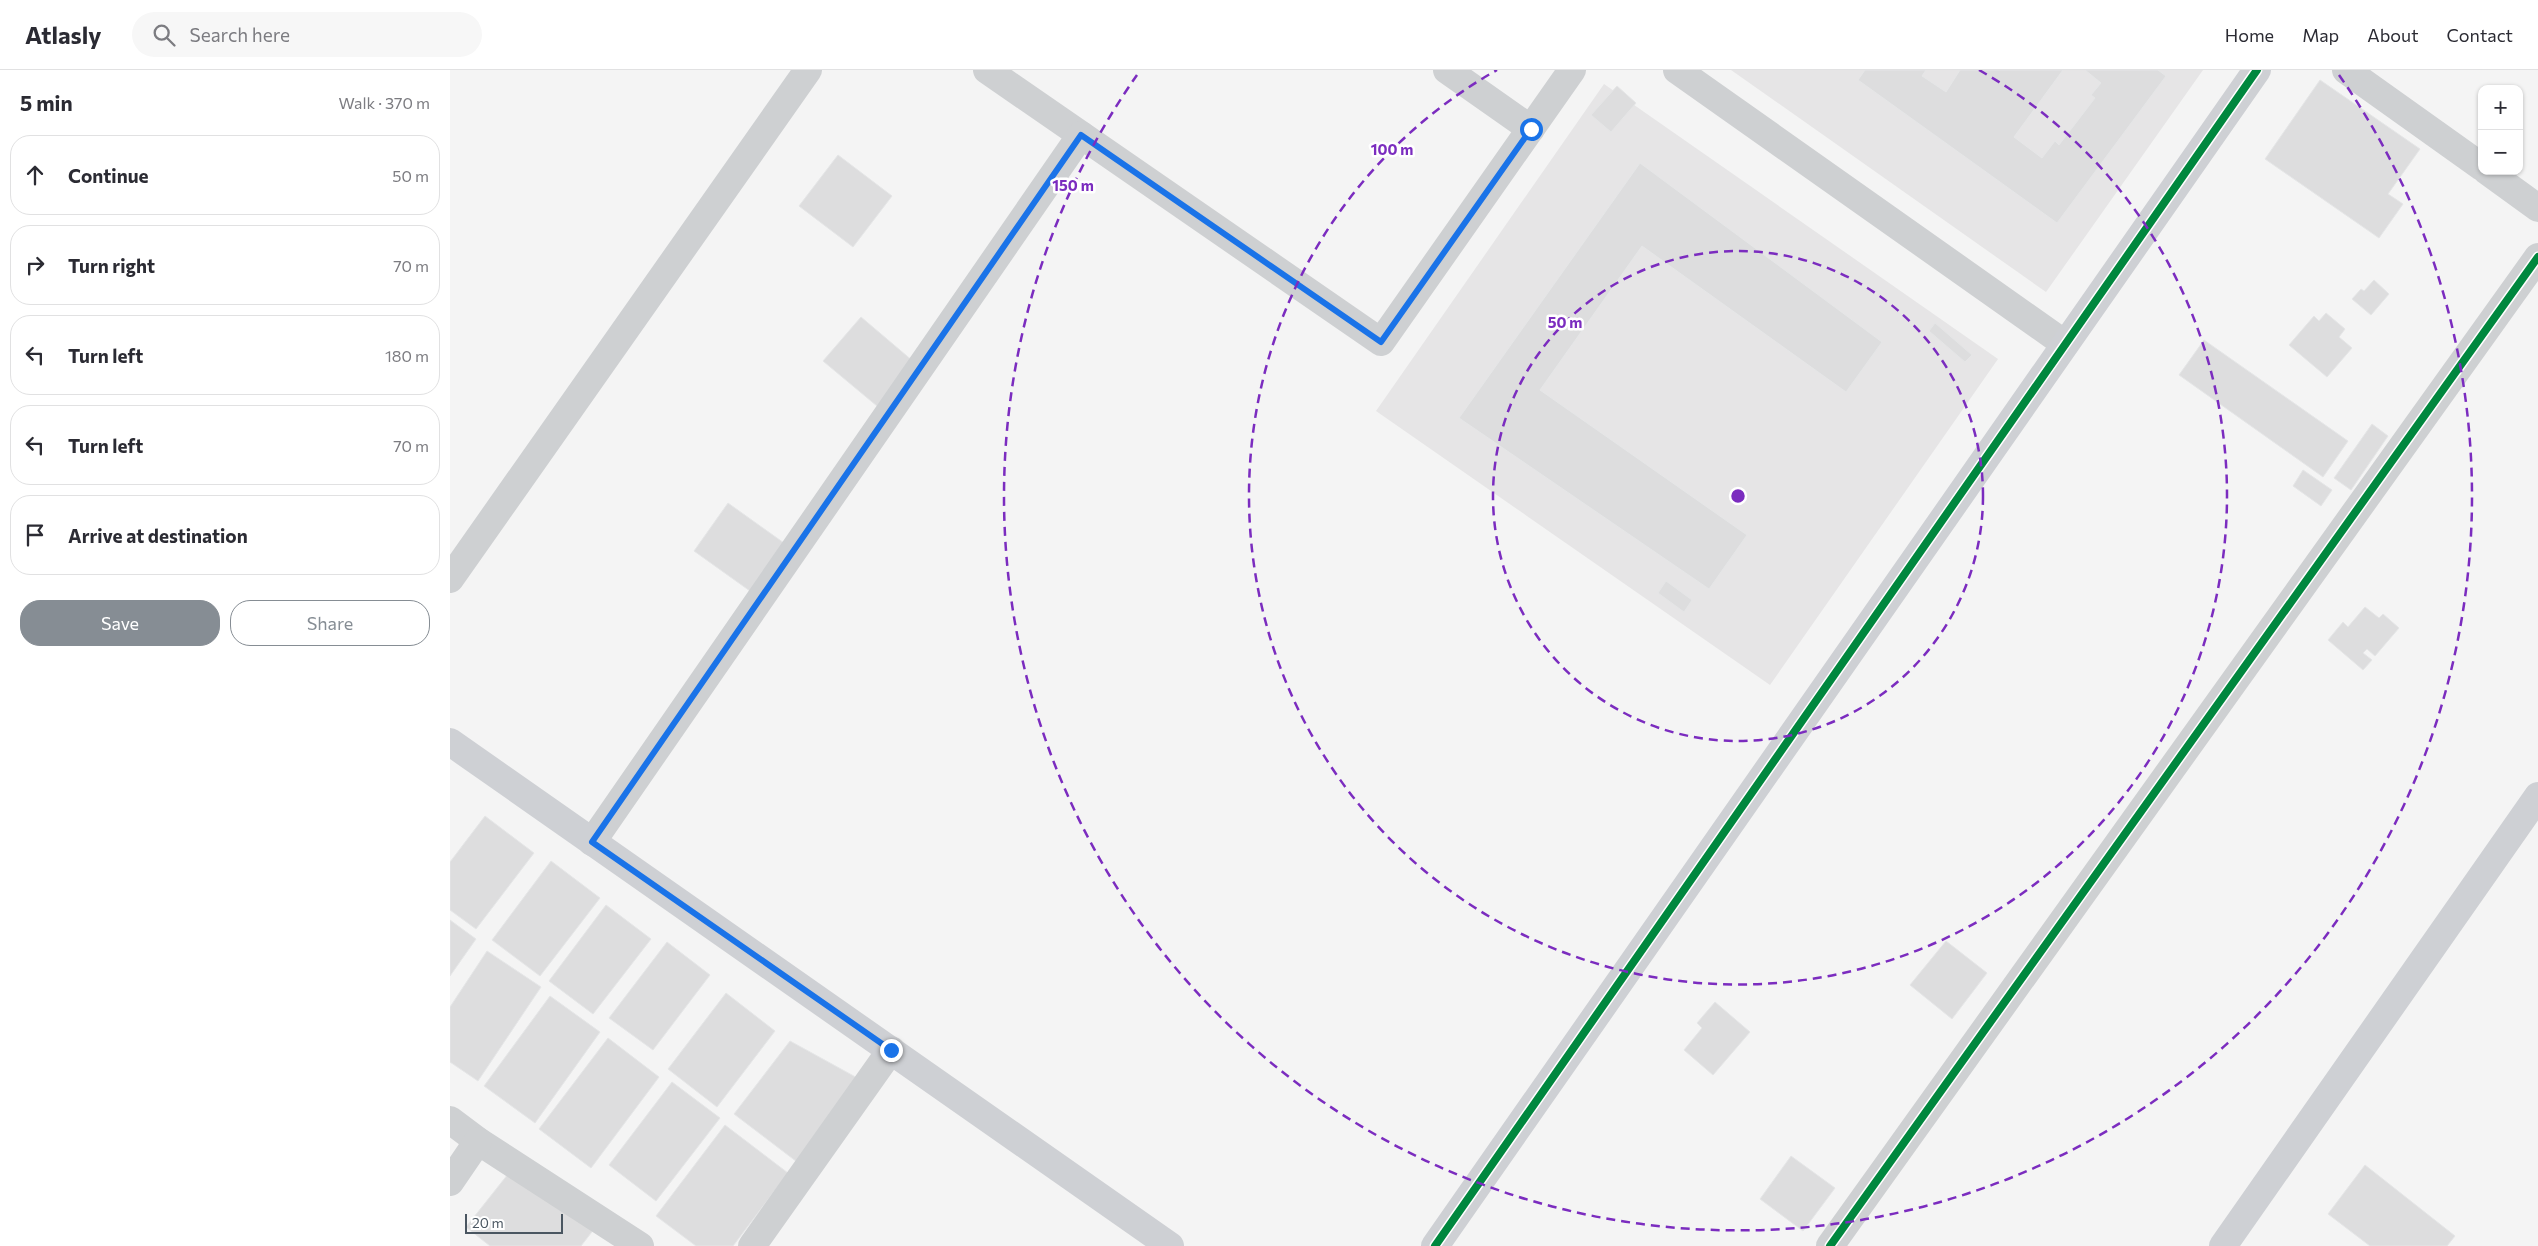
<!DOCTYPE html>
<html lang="en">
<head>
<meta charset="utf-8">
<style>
  :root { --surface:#fff; --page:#f7f7f7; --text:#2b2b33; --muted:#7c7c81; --line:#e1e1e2; --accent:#868d94 }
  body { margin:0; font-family:Commissioner,sans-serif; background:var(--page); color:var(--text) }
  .controls { position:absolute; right:15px; top:15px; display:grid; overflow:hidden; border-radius:10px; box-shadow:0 1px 4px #0004 }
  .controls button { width:45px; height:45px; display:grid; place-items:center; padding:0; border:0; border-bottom:1px solid var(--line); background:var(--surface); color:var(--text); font:25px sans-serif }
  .scale { position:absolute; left:15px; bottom:12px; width:98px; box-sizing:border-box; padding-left:5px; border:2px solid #4a5661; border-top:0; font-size:14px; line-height:18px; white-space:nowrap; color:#4a5661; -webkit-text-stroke:4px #fff; paint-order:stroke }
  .stop { position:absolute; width:15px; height:15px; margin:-11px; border:4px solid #1a73e8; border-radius:50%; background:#fff }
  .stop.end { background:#1a73e8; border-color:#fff; box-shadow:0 1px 5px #0008 }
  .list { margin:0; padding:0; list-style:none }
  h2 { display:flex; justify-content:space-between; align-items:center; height:65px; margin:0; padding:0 20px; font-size:21px }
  h2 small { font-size:16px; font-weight:400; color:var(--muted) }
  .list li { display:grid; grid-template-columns:32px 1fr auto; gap:15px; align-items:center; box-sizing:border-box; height:80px; margin:0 10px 10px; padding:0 10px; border:1px solid var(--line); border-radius:20px }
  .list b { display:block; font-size:19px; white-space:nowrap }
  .list em { font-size:16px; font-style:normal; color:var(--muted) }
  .actions { display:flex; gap:10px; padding:15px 20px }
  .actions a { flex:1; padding:11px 0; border:1px solid var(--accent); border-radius:20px; text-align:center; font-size:18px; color:var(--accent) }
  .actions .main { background:var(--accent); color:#fff }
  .icon { flex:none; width:28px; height:28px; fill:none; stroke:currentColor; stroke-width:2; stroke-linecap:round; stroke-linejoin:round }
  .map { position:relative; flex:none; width:2088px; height:1176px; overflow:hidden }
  header { display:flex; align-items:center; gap:30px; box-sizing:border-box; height:70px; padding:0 25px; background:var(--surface); border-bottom:1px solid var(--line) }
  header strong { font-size:24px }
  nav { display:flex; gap:28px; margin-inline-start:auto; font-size:18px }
  .search { width:350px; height:45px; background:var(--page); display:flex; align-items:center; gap:12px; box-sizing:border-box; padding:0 18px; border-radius:28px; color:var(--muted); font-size:19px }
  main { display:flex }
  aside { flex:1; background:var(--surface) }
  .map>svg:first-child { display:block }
</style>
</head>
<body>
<header>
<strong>Atlasly</strong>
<div class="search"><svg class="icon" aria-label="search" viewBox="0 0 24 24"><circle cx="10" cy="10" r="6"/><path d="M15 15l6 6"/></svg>Search here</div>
<nav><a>Home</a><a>Map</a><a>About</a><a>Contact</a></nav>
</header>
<main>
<aside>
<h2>5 min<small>Walk · 370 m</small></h2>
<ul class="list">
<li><svg class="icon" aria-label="ahead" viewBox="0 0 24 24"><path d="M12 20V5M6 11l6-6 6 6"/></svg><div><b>Continue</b></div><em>50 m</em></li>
<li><svg class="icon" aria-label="right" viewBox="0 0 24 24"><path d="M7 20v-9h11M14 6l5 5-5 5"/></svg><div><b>Turn right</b></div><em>70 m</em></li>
<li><svg class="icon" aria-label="left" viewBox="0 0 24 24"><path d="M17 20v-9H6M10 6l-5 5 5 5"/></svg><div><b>Turn left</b></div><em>180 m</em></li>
<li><svg class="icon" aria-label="left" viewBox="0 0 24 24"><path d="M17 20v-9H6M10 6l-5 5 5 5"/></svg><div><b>Turn left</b></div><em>70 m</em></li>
<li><svg class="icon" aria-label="arrive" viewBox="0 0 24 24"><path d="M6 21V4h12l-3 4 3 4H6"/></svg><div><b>Arrive at destination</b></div></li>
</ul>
<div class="actions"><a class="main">Save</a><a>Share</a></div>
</aside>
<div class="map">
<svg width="2088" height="1176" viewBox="0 0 2088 1176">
  <rect width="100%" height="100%" fill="#f4f4f4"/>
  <!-- education -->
  <g fill="#e6e5e6">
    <path d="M1281 0H1753L1596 222Z"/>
    <path d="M1154 14 1548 289 1320 615 926 341Z"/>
  </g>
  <!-- building -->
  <g fill="#ddddde" stroke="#e5e6e7">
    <path d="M1415 0H1476L1472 6 1496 22 1510 0H1613L1564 67 1592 88 1605 71 1609 75 1645 28 1641 25 1651 13 1635 0H1708L1716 6 1607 153 1408 10Z"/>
    <path d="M1870 10 1970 79 1938 124 1953 134 1929 168 1815 89Z"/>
    <path d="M1167 16 1186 33 1161 62 1141 45Z"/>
    <path d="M388 85 442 126 403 177 349 136Z"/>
    <path d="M1190 93 1432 272 1396 322 1192 176 1090 320 1297 465 1259 519 1009 348Z"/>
    <path d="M1924 210 1939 224 1921 245 1902 229 1911 219 1914 221Z"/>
    <path d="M1876 243 1895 259 1889 267 1902 278 1877 307 1839 275 1864 246 1869 251Z"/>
    <path d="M411 247 464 292 427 336 373 291Z"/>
    <path d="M1485 253 1522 285 1515 292 1479 261Z"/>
    <path d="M1754 270 1898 371 1873 407 1729 305Z"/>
    <path d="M1922 354 1938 366 1901 420 1884 408Z"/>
    <path d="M1853 400 1882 420 1871 436 1843 416Z"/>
    <path d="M278 433 334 473 300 521 244 481Z"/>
    <path d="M1216 511 1242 530 1234 542 1208 523Z"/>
    <path d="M1915 537 1929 548 1933 544 1949 558 1925 586 1917 579 1913 583 1922 590 1913 600 1878 570 1893 552 1898 557Z"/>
    <path d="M35 746 84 783 26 859 0 840V792Z"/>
    <path d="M101 791 150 828 90 906 42 870Z"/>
    <path d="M156 835 201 869 143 944 99 911Z"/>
    <path d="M0 850 26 869 0 906Z"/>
    <path d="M1496 871 1537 903 1502 949 1460 915Z"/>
    <path d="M217 872 260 905 203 980 159 948Z"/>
    <path d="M37 881 91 917 28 1011 0 992V937Z"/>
    <path d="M276 923 325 961 267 1037 218 999Z"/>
    <path d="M100 926 150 962 85 1053 34 1016Z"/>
    <path d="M1265 932 1300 962 1263 1005 1234 980 1252 958 1247 953Z"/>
    <path d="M158 968 209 1007 141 1098 89 1059Z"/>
    <path d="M340 971 411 1010 351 1095 284 1044Z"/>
    <path d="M222 1012 270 1048 206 1131 159 1095Z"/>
    <path d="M275 1055 338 1103 283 1176H246L206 1146Z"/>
    <path d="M1341 1086 1385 1118 1353 1161 1310 1129Z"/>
    <path d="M66 1094 148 1154 131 1176H40L16 1157Z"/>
    <path d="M1915 1095 2005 1166 1997 1176H1920L1878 1144Z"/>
  </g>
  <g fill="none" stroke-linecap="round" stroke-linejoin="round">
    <!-- street -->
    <g stroke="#ced0d2" stroke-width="28">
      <path d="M537 0 931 272 1122 0"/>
      <path d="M997 0 1081 59"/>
      <path d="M1227 0 1615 274"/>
      <path d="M1896 0 2032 97"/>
      <path d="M2037 101 2088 138"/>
      <path d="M0 509 358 0"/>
      <path d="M142 772 631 65"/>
      <path d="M0 1050 28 1071 190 1176"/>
      <path d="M0 1112 28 1071"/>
      <path d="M302 1176 441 980"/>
      <path d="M1380 1176 2088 187"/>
    </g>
    <!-- secondary -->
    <g stroke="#ced0d4" stroke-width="28">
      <path d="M0 672 720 1176"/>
      <path d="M985 1176 1807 0"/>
      <path d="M1773 1176 2088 726"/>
    </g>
    <defs>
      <g id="cycleway">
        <path d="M985 1176 1807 0"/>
        <path d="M1380 1176 2088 187"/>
      </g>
    </defs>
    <!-- cycleway casing -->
    <use href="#cycleway" stroke="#fff" stroke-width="11"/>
    <!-- cycleway -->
    <use href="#cycleway" stroke="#00873e" stroke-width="8"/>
  </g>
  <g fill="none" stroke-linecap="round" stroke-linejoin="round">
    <!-- route -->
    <path stroke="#1a73e8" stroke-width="6" d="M441 980 142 772 631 65 931 272 1081 59"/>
  </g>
  <!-- distance rings -->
  <g fill="none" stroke="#7b2cbf" stroke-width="2.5" stroke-dasharray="9 6">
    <circle cx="1288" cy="426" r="245"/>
    <path d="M1529 0A489 489 0 1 1 1047 0"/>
    <path d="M1889 5A734 734 0 1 1 687 5"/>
  </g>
  <circle cx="1288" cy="426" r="8" fill="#7b2cbf" stroke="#fff" stroke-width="2.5"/>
  <g font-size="15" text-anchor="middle" font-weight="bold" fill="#7b2cbf" stroke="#fff" stroke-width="5" stroke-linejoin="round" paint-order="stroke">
    <text x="942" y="85">100 m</text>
    <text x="623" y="121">150 m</text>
    <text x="1115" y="258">50 m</text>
  </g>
</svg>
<div class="controls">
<button>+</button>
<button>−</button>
</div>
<div class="scale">20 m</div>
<div class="stop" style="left:1081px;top:59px"></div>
<div class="stop end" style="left:441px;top:980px"></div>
</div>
</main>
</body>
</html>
